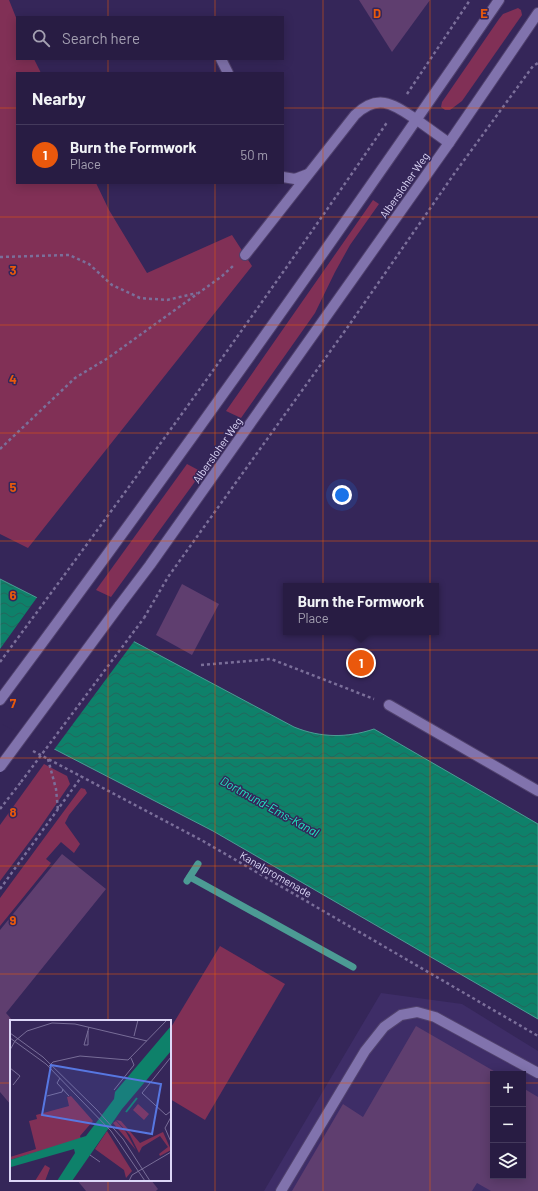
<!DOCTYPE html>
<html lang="en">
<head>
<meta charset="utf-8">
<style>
  :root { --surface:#281c43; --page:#34294e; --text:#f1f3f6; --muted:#a5a1b2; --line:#443a5c; --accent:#ea580c }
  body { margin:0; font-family:Barlow,sans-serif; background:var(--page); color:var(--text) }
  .controls { position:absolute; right:12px; bottom:12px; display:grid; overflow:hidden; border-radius:0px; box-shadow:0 2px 10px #0003 }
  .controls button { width:36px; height:36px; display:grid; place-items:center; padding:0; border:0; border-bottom:1px solid var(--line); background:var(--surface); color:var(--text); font:20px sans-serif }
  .you { position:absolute; left:342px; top:495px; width:14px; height:14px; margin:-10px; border:3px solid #fff; border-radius:50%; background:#1a73e8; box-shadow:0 0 0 6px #1a73e833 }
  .badge { display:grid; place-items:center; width:26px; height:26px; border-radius:50%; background:var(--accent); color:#fff; font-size:13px; font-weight:700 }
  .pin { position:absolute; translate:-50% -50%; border:2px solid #fff; box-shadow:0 1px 4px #0006 }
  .popup { position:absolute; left:283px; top:583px; width:156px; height:52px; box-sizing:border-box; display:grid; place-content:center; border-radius:0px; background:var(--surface); filter:drop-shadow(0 1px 3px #0005); font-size:13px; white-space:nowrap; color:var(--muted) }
  .popup b { font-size:15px; color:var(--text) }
  .popup::after { content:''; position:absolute; left:50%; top:100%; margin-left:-8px; border:8px solid transparent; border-top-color:var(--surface) }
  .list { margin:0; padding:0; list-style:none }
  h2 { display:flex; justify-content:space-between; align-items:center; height:52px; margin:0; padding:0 16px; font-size:17px }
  h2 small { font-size:13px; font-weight:400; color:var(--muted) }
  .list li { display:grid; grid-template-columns:26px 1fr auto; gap:12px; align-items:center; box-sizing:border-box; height:60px; padding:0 16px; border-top:1px solid var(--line) }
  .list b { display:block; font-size:15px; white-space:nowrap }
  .list p { margin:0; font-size:13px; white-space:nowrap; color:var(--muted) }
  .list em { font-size:13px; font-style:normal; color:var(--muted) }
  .icon { flex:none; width:22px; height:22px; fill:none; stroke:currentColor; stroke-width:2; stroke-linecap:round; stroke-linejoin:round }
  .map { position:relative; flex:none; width:538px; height:1191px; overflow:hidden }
  .search { position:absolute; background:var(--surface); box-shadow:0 2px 10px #0003; left:16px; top:16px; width:268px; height:44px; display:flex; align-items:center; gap:10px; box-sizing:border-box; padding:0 14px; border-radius:0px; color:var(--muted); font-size:15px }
  .panel { position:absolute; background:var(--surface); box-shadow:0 2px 10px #0003; left:16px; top:72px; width:268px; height:112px; border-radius:0px }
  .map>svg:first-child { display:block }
</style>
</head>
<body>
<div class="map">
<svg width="538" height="1191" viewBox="0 0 538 1191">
  <defs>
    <pattern id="water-waves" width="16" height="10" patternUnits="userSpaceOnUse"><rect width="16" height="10" fill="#0e816a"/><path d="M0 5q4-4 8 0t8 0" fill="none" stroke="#23675d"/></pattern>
  </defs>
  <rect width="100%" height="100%" fill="#352659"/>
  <!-- built -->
  <path fill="#3e2d67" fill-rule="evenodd" d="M381 993 462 1004 538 1051V1191H264ZM493 1074H523V1176H493Z"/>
  <!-- green -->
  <g fill="#813056">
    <path d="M0 0H9L17 20V59H34L41 73H17V183H96L109 210 147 273 232 235 252 266 28 548 0 534Z"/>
    <path d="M518 8 521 10 522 15 462 101 450 110H445L441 107 442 102 499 19 503 14Z"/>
    <path d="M373 200 379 204 350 245 335 272 315 313 241 418 226 411Z"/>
    <path d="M187 464 202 472 111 597 96 590Z"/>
    <path d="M44 764 67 776 70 784 39 829 0 881V825Z"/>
    <path d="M81 788 85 789 87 793 69 815 65 823 80 844 74 853 61 842 46 859 51 863 0 926V898Z"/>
    <path d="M220 946 285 984 205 1120 170 1099V1029Z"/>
  </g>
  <!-- water -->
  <path fill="url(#water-waves)" stroke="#4c9b94" d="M0 579 87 623 131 640 294 727C321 738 347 738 374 729L538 824V1019L213 831 0 721Z"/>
  <!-- pier -->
  <path fill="#352659" d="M38 596 88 621 108 627 135 640 53 751 0 723V649Z"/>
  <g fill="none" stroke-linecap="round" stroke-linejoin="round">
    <!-- stream -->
    <g stroke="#4c9b94" stroke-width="7">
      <path d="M190 877 353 967"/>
      <path d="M187 881 198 864"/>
    </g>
  </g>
  <!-- building -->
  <g fill="#5f3e6f">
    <path d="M359 0H430L392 52Z"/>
    <path d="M182 584 219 604 192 655 156 635Z"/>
    <path d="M62 854 106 889 6 1013 13 1021H11V1105L0 1092V930Z"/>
    <path d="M416 1026 499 1074H493V1176H523V1088L538 1097V1191H491L477 1183 472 1191H292L343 1104 363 1117Z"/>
    <path d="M77 1180H151L158 1189 156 1191H86Z"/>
  </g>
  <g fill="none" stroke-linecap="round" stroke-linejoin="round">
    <defs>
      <g id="lane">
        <path d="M389 705 538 791"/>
        <path d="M281 1191 365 1051 384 1027 401 1015 417 1012 435 1017 538 1073"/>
      </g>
      <g id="street">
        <path d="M221 59 228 73"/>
        <path d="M283 177 295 179 308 174"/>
        <path d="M245 255 355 115C379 92 394 105 417 120"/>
      </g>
      <g id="secondary">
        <path d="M417 120 449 143"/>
        <path d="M119 606 150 565 449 143 538 13"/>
        <path d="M0 700C171 470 337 236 499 0"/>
      </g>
    </defs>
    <!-- lane casing -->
    <use href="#lane" stroke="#50416d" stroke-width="12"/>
    <!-- street casing -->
    <use href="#street" stroke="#50416d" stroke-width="12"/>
    <!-- secondary casing -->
    <use href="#secondary" stroke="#50416d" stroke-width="12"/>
    <!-- path -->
    <g stroke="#7b6f9a" stroke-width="2.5" stroke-dasharray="3 3" stroke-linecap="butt">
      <path d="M407 94 470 0"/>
      <path d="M0 257 69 255 89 264 112 285 140 298 167 300 197 293"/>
      <path d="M0 449 75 378 108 358 221 277 233 266"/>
      <path d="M144 618 168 577 347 328 454 174 533 66 538 63"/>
      <path d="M0 662C132 484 263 304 388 121"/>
      <path d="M201 665 271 659 374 699"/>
      <path d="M33 751 203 841 538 1036"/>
      <path d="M48 759 56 789 58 810"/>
      <path d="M0 809 21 782"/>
      <path d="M0 889 82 776"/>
    </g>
    <!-- lane -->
    <use href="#lane" stroke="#8173ad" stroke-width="10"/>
    <!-- street -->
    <use href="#street" stroke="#8173ad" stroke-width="10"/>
    <!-- secondary -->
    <use href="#secondary" stroke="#8173ad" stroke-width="10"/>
    <defs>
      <path id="secondary-bridge" d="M0 767 119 606"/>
    </defs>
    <!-- secondary-bridge casing -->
    <use href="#secondary-bridge" stroke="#50416d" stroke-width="12" stroke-linecap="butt"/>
    <!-- path-bridge -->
    <path stroke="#7b6f9a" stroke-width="2.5" stroke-dasharray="3 3" stroke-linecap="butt" d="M21 782 144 618"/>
    <!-- secondary-bridge -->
    <use href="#secondary-bridge" stroke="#8173ad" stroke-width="10"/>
  </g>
  <!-- grid -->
  <path fill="none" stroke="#e8590c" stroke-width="1" stroke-opacity="0.55" d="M108 0V17M215 0V17M323 0V1191M430 0V1191M108 59V73M215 59V73M0 108H17M283 108H538M108 183V1021M215 183V1191M0 217H538M0 325H538M0 433H538M0 541H538M0 650H538M0 758H538M0 866H538M0 974H538M0 1083H11M170 1083H493M523 1083H538M108 1180V1191"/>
  <g text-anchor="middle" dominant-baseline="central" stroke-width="3" stroke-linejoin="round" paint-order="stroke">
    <!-- street labels -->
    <g font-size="11" fill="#ddd7f7" stroke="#352659">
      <text transform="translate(404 185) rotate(-55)">Albersloher Weg</text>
      <text transform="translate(217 450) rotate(-55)">Albersloher Weg</text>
      <text transform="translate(276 874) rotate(30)">Kanalpromenade</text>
    </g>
    <!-- water labels -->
    <g font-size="12" font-style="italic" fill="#1fe9c2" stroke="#352659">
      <text transform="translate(270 806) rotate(29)">Dortmund-Ems-Kanal</text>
    </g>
  </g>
  <!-- overview -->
  <g transform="translate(10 1020)">
    <rect width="161" height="161" fill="#352659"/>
    <path d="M61 76 83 101 70 116 71 119 0 140V137L26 129 19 101 27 99 26 95 59 86 57 77ZM128 84 139 94 134 100 123 90ZM106 100 111 101 130 123 153 112 161 130 150 136 149 134 158 127 150 116 132 127 129 133 120 115ZM106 101 116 112 126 130 103 103ZM35 145 40 148 35 161H25Z" fill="#813056"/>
    <path d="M97 111 122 151 116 158 114 150 85 129Z" fill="#813056"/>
    <path d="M161 6V31L112 89 62 161H47L65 133 64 129 1 147 0 140 76 116 104 79 105 72Z" fill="#0e816a"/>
    <path fill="none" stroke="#0e816a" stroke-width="2" d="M116 92 127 78"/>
    <path fill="none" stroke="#786d98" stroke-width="1" d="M78 11V25H74L79 7M0 13 33 37 87 90 113 119 140 161M124 16 128 0M0 18 36 44 101 111 135 161M0 30 5 21 17 11 42 3 65 4 137 21M161 37 132 73 156 95 161 91M39 46 43 42 70 36 118 40 157 0M0 48 10 56 3 65M50 58 47 63 59 76M104 70 124 45 121 38M37 76 52 72 53 69M161 97 155 108 161 122M80 135 90 142M119 161 122 155 161 132"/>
    <path fill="#5777e1" fill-opacity="0.15" stroke="#5777e1" stroke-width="2" d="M41 45 151 64 142 114 32 95Z"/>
    <rect width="161" height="161" fill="none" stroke="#ddd7f7" stroke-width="2"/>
  </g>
  <g font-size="13" text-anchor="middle" font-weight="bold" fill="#e8590c" stroke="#352659" stroke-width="3" stroke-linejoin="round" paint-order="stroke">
    <text x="377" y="18">D</text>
    <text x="484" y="18">E</text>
    <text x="13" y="275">3</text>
    <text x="13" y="384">4</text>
    <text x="13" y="492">5</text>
    <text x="13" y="600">6</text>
    <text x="13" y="708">7</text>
    <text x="13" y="817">8</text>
    <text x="13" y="925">9</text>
  </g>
</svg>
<div class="controls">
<button>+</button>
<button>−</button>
<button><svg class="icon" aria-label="layers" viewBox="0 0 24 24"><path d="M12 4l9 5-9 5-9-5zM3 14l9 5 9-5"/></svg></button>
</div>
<div class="you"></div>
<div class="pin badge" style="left:361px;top:663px">1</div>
<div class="popup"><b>Burn the Formwork</b>Place</div>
<div class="search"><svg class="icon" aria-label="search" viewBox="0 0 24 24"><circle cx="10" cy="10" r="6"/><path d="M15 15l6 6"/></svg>Search here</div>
<section class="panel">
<h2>Nearby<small></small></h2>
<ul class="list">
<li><span class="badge">1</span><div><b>Burn the Formwork</b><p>Place</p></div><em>50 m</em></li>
</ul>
</section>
</div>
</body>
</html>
